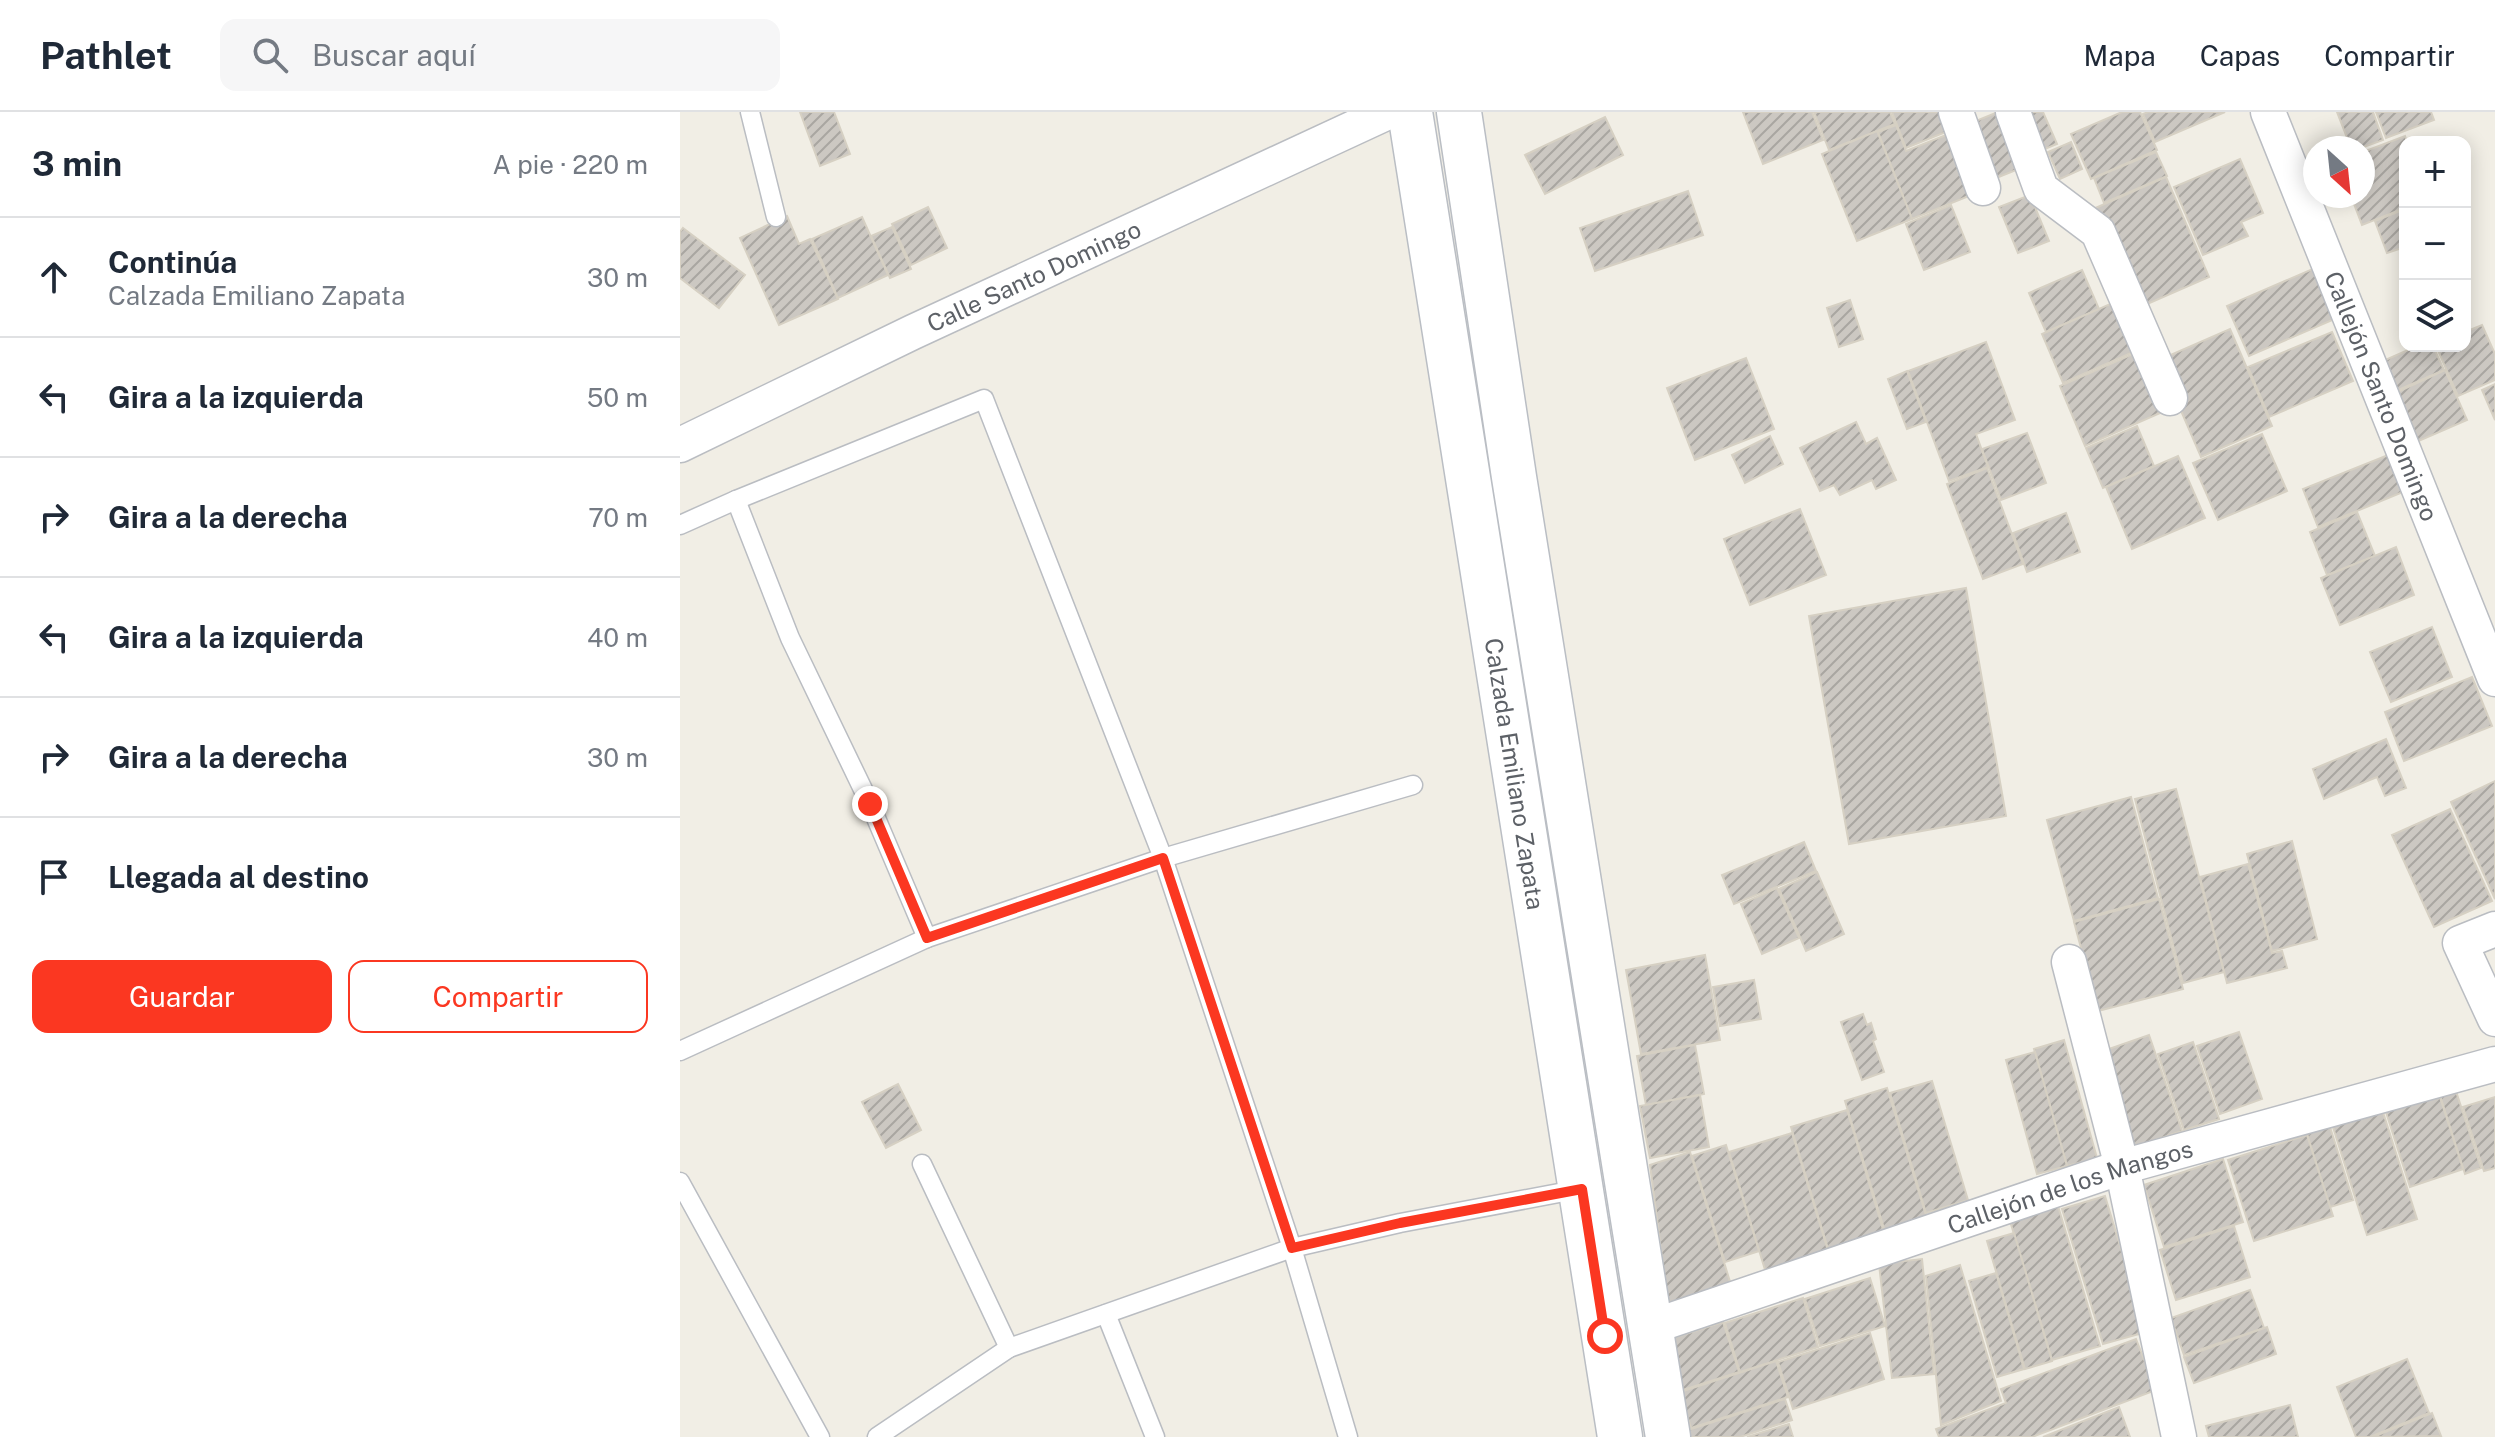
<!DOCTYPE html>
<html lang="es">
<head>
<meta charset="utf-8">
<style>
  :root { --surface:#fff; --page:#f6f6f7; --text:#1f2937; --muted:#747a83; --line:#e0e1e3; --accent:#fb3721 }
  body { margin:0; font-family:"Public Sans",sans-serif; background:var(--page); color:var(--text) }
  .controls { position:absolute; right:24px; top:24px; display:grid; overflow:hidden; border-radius:16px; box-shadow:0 4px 20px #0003 }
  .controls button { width:72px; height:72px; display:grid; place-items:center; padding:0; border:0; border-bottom:2px solid var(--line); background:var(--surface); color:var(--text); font:40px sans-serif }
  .compass { position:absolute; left:1623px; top:24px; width:72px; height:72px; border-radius:50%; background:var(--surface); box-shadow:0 4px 20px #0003; rotate:153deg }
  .stop { position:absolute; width:24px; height:24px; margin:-18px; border:6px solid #fb3721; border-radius:50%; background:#fff }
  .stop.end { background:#fb3721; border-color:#fff; box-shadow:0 2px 8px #0008 }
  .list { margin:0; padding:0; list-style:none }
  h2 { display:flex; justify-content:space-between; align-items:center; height:104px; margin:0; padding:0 32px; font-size:34px }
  h2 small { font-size:26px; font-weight:400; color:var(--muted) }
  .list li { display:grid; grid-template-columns:52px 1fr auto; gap:24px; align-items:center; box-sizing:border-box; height:120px; padding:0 32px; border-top:2px solid var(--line) }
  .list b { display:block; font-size:30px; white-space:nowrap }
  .list p { margin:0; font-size:26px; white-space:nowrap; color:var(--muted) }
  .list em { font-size:26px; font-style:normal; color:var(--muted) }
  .actions { display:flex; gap:16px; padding:24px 32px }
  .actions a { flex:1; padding:18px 0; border:2px solid var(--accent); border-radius:16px; text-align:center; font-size:28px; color:var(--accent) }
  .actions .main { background:var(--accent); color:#fff }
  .icon { flex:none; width:44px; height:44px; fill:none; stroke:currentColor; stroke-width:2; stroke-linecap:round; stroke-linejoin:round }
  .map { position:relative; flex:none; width:1815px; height:1325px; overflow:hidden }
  header { display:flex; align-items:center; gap:48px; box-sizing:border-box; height:112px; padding:0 40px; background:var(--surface); border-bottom:2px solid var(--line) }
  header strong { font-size:38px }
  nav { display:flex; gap:44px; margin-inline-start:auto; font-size:28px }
  .search { width:560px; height:72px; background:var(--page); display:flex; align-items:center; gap:20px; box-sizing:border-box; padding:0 28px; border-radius:16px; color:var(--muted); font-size:30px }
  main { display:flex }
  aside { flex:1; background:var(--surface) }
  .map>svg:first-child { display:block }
</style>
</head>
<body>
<header>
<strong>Pathlet</strong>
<div class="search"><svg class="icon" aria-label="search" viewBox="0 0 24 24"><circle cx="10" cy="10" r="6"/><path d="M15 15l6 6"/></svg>Buscar aquí</div>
<nav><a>Mapa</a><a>Capas</a><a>Compartir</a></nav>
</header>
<main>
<aside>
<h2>3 min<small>A pie · 220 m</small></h2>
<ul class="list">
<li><svg class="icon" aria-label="ahead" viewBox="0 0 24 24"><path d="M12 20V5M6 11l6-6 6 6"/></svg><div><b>Continúa</b><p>Calzada Emiliano Zapata</p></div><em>30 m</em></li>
<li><svg class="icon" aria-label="left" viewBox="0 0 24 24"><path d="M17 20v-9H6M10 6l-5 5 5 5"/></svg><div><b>Gira a la izquierda</b></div><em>50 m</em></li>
<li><svg class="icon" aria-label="right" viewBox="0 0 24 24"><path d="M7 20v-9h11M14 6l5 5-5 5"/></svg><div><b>Gira a la derecha</b></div><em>70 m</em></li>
<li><svg class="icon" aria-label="left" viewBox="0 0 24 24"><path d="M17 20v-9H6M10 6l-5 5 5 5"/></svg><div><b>Gira a la izquierda</b></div><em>40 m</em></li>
<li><svg class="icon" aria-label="right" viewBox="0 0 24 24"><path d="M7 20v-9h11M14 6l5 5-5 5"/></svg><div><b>Gira a la derecha</b></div><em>30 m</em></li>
<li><svg class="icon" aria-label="arrive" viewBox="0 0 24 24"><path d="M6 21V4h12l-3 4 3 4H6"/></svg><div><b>Llegada al destino</b></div></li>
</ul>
<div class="actions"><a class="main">Guardar</a><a>Compartir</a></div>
</aside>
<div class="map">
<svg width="1815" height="1325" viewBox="0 0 1815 1325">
  <defs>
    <pattern id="building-hatch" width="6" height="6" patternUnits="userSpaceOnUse" patternTransform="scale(2)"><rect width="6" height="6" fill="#ccc8c2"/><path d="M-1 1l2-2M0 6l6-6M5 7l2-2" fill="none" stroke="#a9a6a1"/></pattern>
  </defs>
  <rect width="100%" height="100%" fill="#f1eee5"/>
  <!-- building -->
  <g fill="url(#building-hatch)" stroke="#d6d0c3" stroke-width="2">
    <path d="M120 0H154L170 42 140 54Z"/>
    <path d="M1063 0H1132L1143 28 1083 52Z"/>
    <path d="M1134 0H1210L1215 12 1149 38Z"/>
    <path d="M1212 0H1270L1276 16 1226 36Z"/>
    <path d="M1318 0 1346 54 1309 69 1286 13Z"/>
    <path d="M1337 0H1363L1377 32 1355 41Z"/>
    <path d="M1442 0H1460L1477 38 1411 67 1391 22Z"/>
    <path d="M1468 0H1545L1475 30 1463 2Z"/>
    <path d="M1657 0H1693L1703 28 1681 36H1671Z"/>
    <path d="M1696 0H1751L1754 8 1706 26Z"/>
    <path d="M925 5 943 43 865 82 845 43Z"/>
    <path d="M1216 13 1226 39 1271 21 1294 82 1232 107 1198 20Z"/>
    <path d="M1197 19 1232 107 1177 129 1142 42Z"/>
    <path d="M1725 24 1727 30H1725V96L1682 113 1671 84H1683V40Z"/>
    <path d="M1391 30 1402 57 1380 67 1368 40Z"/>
    <path d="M1476 40 1487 64 1424 91 1414 66Z"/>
    <path d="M1560 47 1583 101 1561 110 1568 124 1523 143 1494 75Z"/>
    <path d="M1486 65 1529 165 1456 197 1413 97Z"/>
    <path d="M1008 79 1023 123 915 159 900 116Z"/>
    <path d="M1350 83 1369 129 1338 141 1319 95Z"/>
    <path d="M1271 93 1290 140 1244 158 1226 112Z"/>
    <path d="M248 95 267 136 231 153 212 112Z"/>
    <path d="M1725 97V135L1707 141 1695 109Z"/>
    <path d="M107 104 119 132 130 127 158 187 99 213 60 126Z"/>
    <path d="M182 105 208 163 158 186 132 127Z"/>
    <path d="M212 115 231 157 210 166 191 124Z"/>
    <path d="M3 116 65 163 39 196 0 166V120Z"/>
    <path d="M1635 156 1657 206 1569 244 1547 194Z"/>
    <path d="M1402 158 1419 197 1366 220 1349 181Z"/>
    <path d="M1170 188 1183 227 1159 235 1147 196Z"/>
    <path d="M1437 189 1458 238 1383 271 1362 222Z"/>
    <path d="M1802 213 1815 242V268L1778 284 1756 234H1785V220Z"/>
    <path d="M1550 217 1592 314 1521 345 1479 248Z"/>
    <path d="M1652 220 1673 269 1589 305 1568 255Z"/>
    <path d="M1306 230 1335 308 1296 322 1308 355 1269 369 1228 259Z"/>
    <path d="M1737 234H1753L1764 258 1716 279 1703 249Z"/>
    <path d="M1462 238 1487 298 1405 334 1380 274Z"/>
    <path d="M1066 246 1094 317 1015 348 987 276Z"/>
    <path d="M1765 258 1787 308 1734 331 1713 282Z"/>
    <path d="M1227 259 1246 310 1227 317 1208 267Z"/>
    <path d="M1815 272V308L1802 278Z"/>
    <path d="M1176 310 1186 332 1197 326 1216 368 1196 377 1192 368 1160 383 1154 373 1140 379 1120 336Z"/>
    <path d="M1457 314 1474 354 1423 376 1406 336Z"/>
    <path d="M1347 321 1366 371 1321 388 1302 337Z"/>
    <path d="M1582 322 1607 379 1538 408 1513 351Z"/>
    <path d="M1090 324 1103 352 1065 371 1052 343Z"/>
    <path d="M1708 343 1723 380 1638 415 1623 377Z"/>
    <path d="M1498 344 1525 406 1452 437 1426 375Z"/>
    <path d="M1307 356 1343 452 1303 467 1267 372Z"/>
    <path d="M1120 397 1146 463 1070 493 1044 427Z"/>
    <path d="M1677 400 1695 444 1647 463 1630 420Z"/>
    <path d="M1386 401 1400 440 1347 460 1333 421Z"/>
    <path d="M1716 435 1734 483 1660 513 1641 466Z"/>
    <path d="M1286 476 1326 704 1169 732 1129 504Z"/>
    <path d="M1752 515 1772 565 1711 590 1690 540Z"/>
    <path d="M1792 565 1812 614 1724 649 1705 600Z"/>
    <path d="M1706 627 1726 676 1705 684 1697 665 1644 687 1633 657Z"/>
    <path d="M1815 669V787L1771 690Z"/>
    <path d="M1496 677 1544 860 1503 871 1455 687Z"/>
    <path d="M1451 685 1478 786 1394 809 1367 708Z"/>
    <path d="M1770 697 1812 789 1754 815 1712 723Z"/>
    <path d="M1612 729 1637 827 1592 839 1567 742Z"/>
    <path d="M1124 730 1136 759 1054 792 1042 763Z"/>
    <path d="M1568 752 1592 841 1602 839 1607 856 1547 871 1520 765Z"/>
    <path d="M1137 760 1164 822 1126 839 1099 777Z"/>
    <path d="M1097 776 1119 826 1082 842 1061 792Z"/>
    <path d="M1479 787 1503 877 1418 899 1394 810Z"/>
    <path d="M1025 843 1040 928 961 942 946 858Z"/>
    <path d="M1074 868 1081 907 1040 914 1033 875Z"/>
    <path d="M1183 902 1187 913 1191 911 1196 927 1193 929 1204 960 1182 968 1161 910Z"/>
    <path d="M1559 920 1582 987 1540 1002 1517 934Z"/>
    <path d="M1469 923 1502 1019 1452 1036 1420 940Z"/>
    <path d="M1384 928 1417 1046 1387 1054 1354 937Z"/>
    <path d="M1513 930 1539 1007 1504 1018 1478 942Z"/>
    <path d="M1015 933 1024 982 966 993 957 944Z"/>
    <path d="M1355 940 1387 1054 1357 1062 1326 948Z"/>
    <path d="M1252 969 1288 1088 1246 1101 1210 981Z"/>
    <path d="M1773 970 1801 1056 1785 1062 1757 974Z"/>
    <path d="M218 972 241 1018 206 1036 182 990Z"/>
    <path d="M1207 976 1248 1110 1206 1123 1165 989Z"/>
    <path d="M1757 976 1783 1057 1730 1075 1704 994Z"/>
    <path d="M1020 983 1029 1035 970 1046 960 994Z"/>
    <path d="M1815 985V1056L1804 1059 1783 995Z"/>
    <path d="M1702 997 1737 1107 1687 1123 1652 1012Z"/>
    <path d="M1167 998 1205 1124 1149 1140 1111 1015Z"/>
    <path d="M1650 1015 1673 1088 1650 1095 1627 1022Z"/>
    <path d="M1112 1021 1149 1142 1086 1161 1049 1040Z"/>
    <path d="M1627 1023 1653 1104 1574 1129 1548 1048Z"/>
    <path d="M1046 1033 1079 1139 1045 1150 1012 1044Z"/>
    <path d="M1010 1040 1051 1173 988 1192 970 1053Z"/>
    <path d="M1543 1047 1563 1110 1484 1135 1464 1073Z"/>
    <path d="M1425 1084 1466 1220 1423 1232 1382 1097Z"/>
    <path d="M1378 1094 1420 1234 1372 1248 1330 1109Z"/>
    <path d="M1554 1114 1570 1165 1496 1188 1480 1138Z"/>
    <path d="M1334 1121 1372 1249 1345 1257 1307 1129Z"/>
    <path d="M1242 1147 1254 1262 1212 1266 1199 1152Z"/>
    <path d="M1280 1153 1321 1289 1261 1313 1246 1164Z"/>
    <path d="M1316 1161 1344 1257 1317 1265 1289 1169Z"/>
    <path d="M1190 1166 1205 1214 1140 1234 1125 1187Z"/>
    <path d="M1570 1178 1584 1216 1504 1243 1491 1206Z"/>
    <path d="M1123 1186 1138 1235 1060 1260 1045 1211Z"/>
    <path d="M1043 1210 1059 1260 1003 1278 987 1228Z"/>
    <path d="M1587 1215 1596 1242 1514 1271 1504 1245Z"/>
    <path d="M1190 1221 1204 1267 1113 1297 1098 1250Z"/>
    <path d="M1456 1227 1476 1278 1352 1325H1259L1256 1317 1326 1291 1321 1277Z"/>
    <path d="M1727 1247 1749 1301 1690 1325H1676L1657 1275Z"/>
    <path d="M1096 1249 1108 1285 1011 1316 1000 1280Z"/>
    <path d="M1105 1287 1112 1308 1060 1325H1010L1008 1318Z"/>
    <path d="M1610 1293 1618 1325H1529L1526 1314Z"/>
    <path d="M1439 1295 1450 1325H1363Z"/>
    <path d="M1752 1301 1761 1324 1693 1325Z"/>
    <path d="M1109 1312 1113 1325H1067Z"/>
  </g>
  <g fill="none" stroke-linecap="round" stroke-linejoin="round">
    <defs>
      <g id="service">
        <path d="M70 0 96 105"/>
        <path d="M56 388 110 526 190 692 247 826"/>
        <path d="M0 413 56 388 304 287 483 746 612 1136 668 1325"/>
        <path d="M0 939 247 826 483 746 733 673"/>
        <path d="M242 1052 329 1236"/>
        <path d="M0 1070 140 1325"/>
        <path d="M426 1202 475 1325"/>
        <path d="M197 1325 329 1236 612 1136 720 1111 900 1077"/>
      </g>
      <g id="minor">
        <path d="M1276 0 1303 76"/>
        <path d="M1333 0 1361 77 1418 120 1490 286"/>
        <path id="s1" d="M1588 0 1815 567"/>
        <path id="s2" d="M0 333 233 220 708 0"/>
        <path d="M1815 817 1780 831 1815 907"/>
        <path d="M1389 850 1442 1055 1499 1325"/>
        <path id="s3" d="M971 1215 1442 1055 1815 952"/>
      </g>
      <g id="secondary">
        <path id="s4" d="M730 0 940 1325"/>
        <path d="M779 0 834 365 988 1325"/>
      </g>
    </defs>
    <!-- service casing -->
    <use href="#service" stroke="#babdc2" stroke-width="21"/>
    <!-- minor casing -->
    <use href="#minor" stroke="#babdc2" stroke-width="37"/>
    <!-- secondary casing -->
    <use href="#secondary" stroke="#babec4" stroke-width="47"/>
    <!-- service -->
    <use href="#service" stroke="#fff" stroke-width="18"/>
    <!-- minor -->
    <use href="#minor" stroke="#fff" stroke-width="34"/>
    <!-- secondary -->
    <use href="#secondary" stroke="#fff" stroke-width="44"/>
  </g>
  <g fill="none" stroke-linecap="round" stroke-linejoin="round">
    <!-- route -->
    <path stroke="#fb3721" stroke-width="10" d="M190 692 247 826 483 746 612 1136 720 1111 902 1077 925 1224"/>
  </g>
  <g text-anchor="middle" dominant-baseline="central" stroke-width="6" stroke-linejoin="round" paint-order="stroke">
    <!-- street labels -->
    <g font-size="24" fill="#5d6167" stroke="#fff">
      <text stroke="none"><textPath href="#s2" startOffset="392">Calle Santo Domingo</textPath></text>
      <text stroke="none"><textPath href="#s1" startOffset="306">Callejón Santo Domingo</textPath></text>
      <text stroke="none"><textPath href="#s4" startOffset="670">Calzada Emiliano Zapata</textPath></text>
      <text stroke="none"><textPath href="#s3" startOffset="442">Callejón de los Mangos</textPath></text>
    </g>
  </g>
</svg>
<div class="controls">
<button>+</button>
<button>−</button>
<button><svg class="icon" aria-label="layers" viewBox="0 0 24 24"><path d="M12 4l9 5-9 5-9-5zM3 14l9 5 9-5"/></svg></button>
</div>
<svg class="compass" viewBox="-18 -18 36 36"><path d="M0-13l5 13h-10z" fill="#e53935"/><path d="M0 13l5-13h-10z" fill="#747a83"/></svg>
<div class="stop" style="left:925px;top:1224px"></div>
<div class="stop end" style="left:190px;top:692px"></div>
</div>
</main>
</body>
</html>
